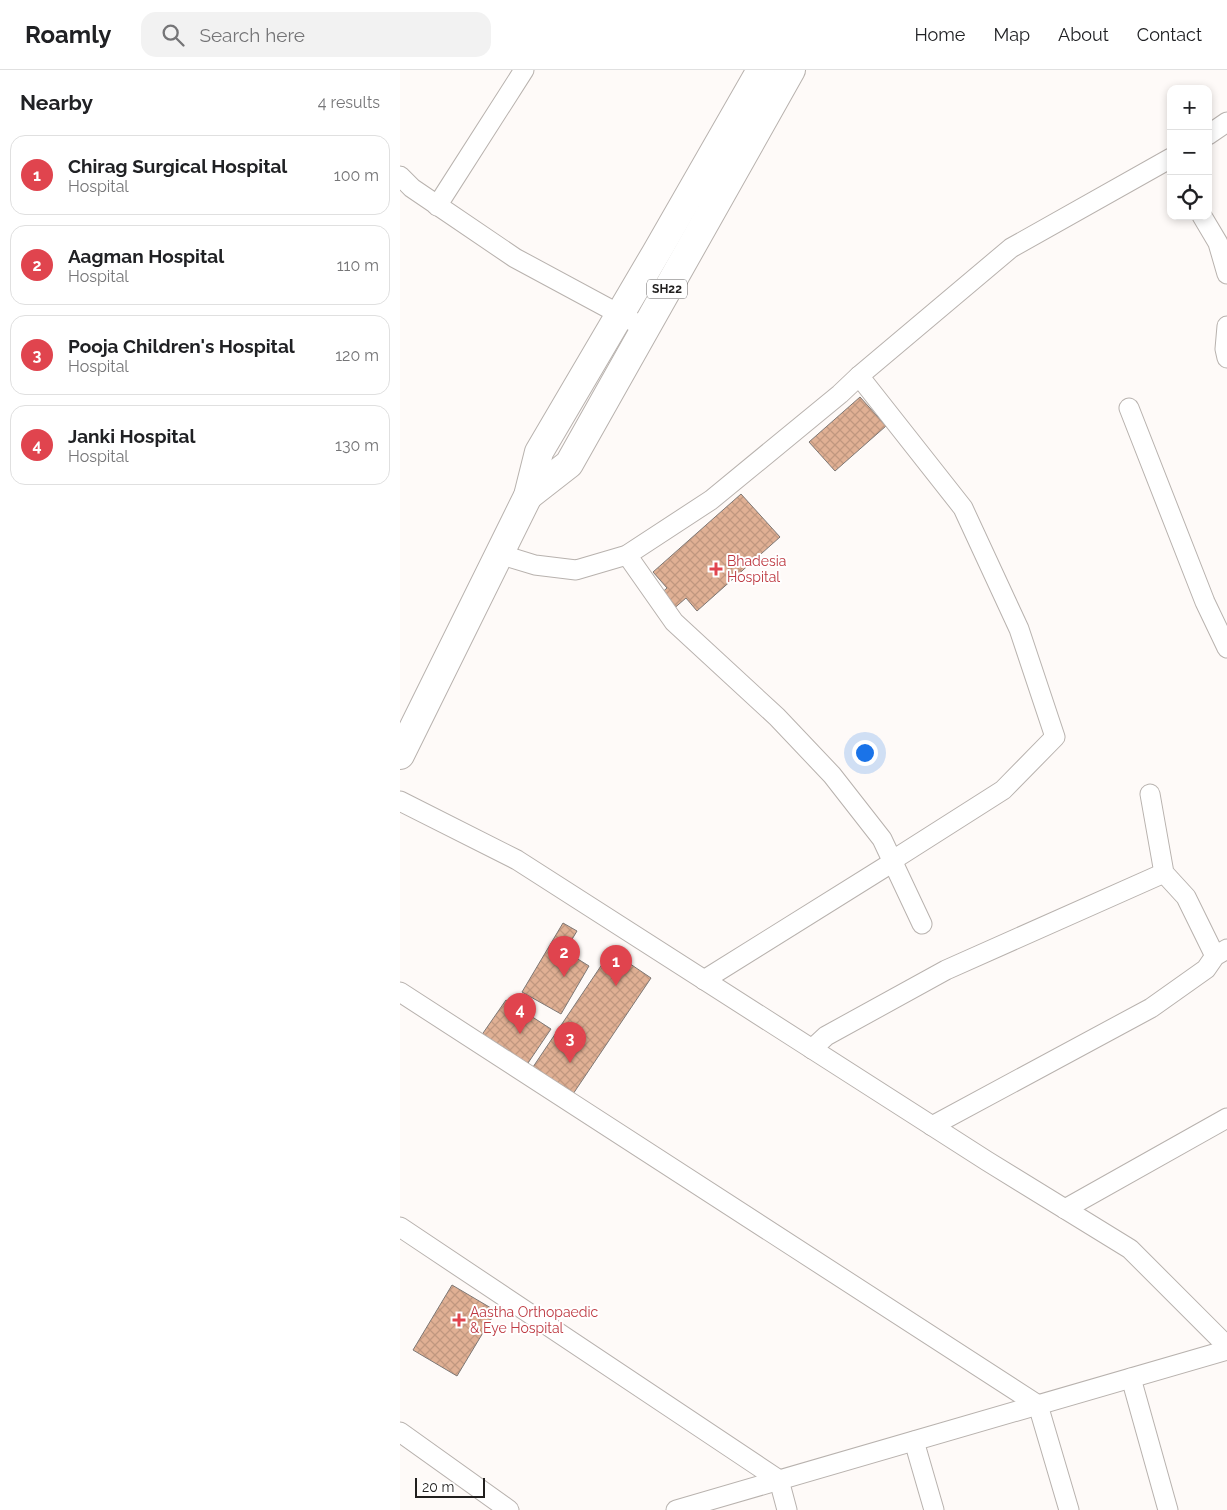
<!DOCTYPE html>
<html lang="en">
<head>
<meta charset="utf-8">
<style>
  :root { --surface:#fff; --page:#f2f2f2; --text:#202124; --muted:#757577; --line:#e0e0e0; --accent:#3e6a27 }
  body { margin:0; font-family:Raleway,sans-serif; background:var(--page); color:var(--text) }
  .controls { position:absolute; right:15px; top:15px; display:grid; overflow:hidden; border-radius:10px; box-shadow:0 2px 8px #0003 }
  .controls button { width:45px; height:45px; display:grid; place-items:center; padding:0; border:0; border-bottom:1px solid var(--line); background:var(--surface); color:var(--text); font:25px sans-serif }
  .scale { position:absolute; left:15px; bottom:12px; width:70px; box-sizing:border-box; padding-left:5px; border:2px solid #211f1e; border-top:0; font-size:14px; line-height:18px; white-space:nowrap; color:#211f1e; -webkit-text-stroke:4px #fff; paint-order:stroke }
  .you { position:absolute; left:464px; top:682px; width:18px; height:18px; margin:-12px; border:4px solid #fff; border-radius:50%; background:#1a73e8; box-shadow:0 0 0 8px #1a73e833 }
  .badge { display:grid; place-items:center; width:32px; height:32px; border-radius:50%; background:var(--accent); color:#fff; font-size:16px; font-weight:700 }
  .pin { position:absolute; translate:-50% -41px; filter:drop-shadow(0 1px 2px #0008) }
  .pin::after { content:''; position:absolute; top:26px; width:18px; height:15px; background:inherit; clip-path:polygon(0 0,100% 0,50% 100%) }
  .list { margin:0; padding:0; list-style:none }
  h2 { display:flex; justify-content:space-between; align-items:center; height:65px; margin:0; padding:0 20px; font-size:21px }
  h2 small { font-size:16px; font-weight:400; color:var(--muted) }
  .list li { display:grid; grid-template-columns:32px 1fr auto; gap:15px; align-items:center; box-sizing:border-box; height:80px; margin:0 10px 10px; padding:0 10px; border:1px solid var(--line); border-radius:15px }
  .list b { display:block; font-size:19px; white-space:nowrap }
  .list p { margin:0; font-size:16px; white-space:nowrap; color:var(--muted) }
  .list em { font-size:16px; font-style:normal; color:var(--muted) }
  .icon { flex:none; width:28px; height:28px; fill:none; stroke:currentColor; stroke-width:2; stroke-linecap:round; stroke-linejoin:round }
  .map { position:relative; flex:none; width:827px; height:1440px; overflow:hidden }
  header { display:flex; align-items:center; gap:30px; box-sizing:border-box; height:70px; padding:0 25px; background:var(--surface); border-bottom:1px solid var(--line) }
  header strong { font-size:24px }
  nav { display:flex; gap:28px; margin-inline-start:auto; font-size:18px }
  .search { width:350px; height:45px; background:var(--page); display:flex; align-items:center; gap:12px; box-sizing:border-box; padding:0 18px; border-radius:15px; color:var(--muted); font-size:19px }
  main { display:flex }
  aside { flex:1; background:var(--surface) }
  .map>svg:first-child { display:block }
</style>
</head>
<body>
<header>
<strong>Roamly</strong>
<div class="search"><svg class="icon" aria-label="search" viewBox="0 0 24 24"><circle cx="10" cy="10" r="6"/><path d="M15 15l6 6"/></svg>Search here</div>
<nav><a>Home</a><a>Map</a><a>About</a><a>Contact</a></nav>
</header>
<main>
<aside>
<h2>Nearby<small>4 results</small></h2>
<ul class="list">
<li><span class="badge" style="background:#e0444e">1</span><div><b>Chirag Surgical Hospital</b><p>Hospital</p></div><em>100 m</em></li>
<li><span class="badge" style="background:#e0444e">2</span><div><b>Aagman Hospital</b><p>Hospital</p></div><em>110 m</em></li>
<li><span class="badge" style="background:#e0444e">3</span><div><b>Pooja Children's Hospital</b><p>Hospital</p></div><em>120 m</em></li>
<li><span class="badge" style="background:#e0444e">4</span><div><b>Janki Hospital</b><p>Hospital</p></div><em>130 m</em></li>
</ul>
</aside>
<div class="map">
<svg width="827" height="1440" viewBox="0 0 827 1440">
  <defs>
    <pattern id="building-cross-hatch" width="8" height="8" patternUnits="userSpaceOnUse" patternTransform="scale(1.25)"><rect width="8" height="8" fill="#e0b094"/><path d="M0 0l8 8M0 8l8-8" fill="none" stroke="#c0977f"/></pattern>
  </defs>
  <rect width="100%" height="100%" fill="#fefaf8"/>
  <!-- building -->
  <g fill="url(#building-cross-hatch)" stroke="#7e7875">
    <path d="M460 327 486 356 435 401 409 372Z"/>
    <path d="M341 424 380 467 297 541 286 528 271 541 258 526 267 518 253 502Z"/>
    <path d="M163 853 177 861 165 881 189 896 161 944 122 922Z"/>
    <path d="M211 881 251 908 173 1024 133 997Z"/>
    <path d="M106 930 151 959 126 996 81 966Z"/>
    <path d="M52 1215 96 1241 57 1306 13 1280Z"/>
  </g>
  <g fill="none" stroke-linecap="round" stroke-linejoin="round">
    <defs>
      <g id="minor">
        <path d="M808 65 827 52"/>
        <path d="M0 106 12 118 115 188 245 258"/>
        <path d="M37 136 124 0"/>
        <path d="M802 146 818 173 827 204"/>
        <path d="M827 256 825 279 827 288"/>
        <path d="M729 338 805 532 827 578"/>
        <path d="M99 484 135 495 176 500 227 485 311 430 440 324 459 306 611 178 771 88"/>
        <path d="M227 485 274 552 377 647 432 705 482 769 522 854"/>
        <path d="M750 724 764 803 786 827 815 886"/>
        <path d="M0 731 117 790 587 1091 730 1179 827 1276"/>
        <path d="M304 910 493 792V790L603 720 655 667 619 559 563 438 459 306"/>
        <path d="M0 922 638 1335 669 1440"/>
        <path d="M412 979 426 966 546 900 764 803"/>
        <path d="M532 1056 751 938 806 899 815 886 827 879"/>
        <path d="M665 1139 827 1048"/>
        <path d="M0 1157 379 1410 387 1440"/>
        <path d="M731 1308 768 1440"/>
        <path d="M0 1362 109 1440"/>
        <path d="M514 1371 534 1440"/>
        <path d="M276 1440 827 1280"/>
      </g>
      <g id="primary">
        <path d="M128 426 169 394 391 0"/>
        <path d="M0 685 128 426 139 382 256 183 361 0"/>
      </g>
    </defs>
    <!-- minor casing -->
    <use href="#minor" stroke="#b8b2ae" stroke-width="21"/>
    <!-- primary casing -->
    <use href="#primary" stroke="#b8b2ae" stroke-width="30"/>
    <!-- minor -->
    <use href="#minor" stroke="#fff" stroke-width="19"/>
    <!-- primary -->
    <use href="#primary" stroke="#fff" stroke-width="28"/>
  </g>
  <!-- markers -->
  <g fill="#e0444e" stroke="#fff" stroke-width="2">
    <path d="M313.5 491.5h5v5h5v5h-5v5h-5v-5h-5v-5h5z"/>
    <path d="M56.5 1242.5h5v5h5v5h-5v5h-5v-5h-5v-5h5z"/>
  </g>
  <g text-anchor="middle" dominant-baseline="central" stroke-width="4" stroke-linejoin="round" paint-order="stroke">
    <!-- shield labels -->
    <rect fill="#fff" stroke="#646262" stroke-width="1" x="247" y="209.5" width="40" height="19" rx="4"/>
    <g font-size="12" font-weight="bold" fill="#211f1e">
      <text x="267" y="219">SH22</text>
    </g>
    <!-- health labels -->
    <g font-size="14" fill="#be3a42" stroke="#fff" text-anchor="start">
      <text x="327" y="491">Bhadesia<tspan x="327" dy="16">Hospital</tspan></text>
      <text x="70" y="1242">Aastha Orthopaedic<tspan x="70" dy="16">&amp; Eye Hospital</tspan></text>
    </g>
  </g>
</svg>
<div class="controls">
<button>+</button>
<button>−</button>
<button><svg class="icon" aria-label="locate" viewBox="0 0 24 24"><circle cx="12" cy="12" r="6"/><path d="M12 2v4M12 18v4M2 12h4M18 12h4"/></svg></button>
</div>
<div class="scale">20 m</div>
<div class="you"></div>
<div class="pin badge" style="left:216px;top:916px;background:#e0444e">1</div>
<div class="pin badge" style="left:164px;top:907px;background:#e0444e">2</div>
<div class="pin badge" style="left:170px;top:993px;background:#e0444e">3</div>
<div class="pin badge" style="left:120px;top:964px;background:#e0444e">4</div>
</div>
</main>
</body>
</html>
